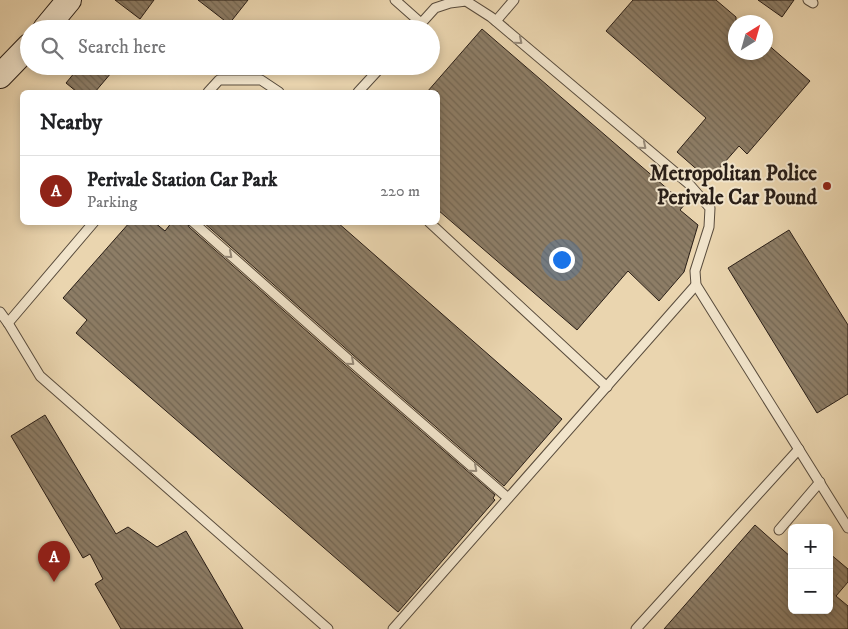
<!DOCTYPE html>
<html lang="en">
<head>
<meta charset="utf-8">
<style>
  :root { --surface:#fff; --page:#f2f2f2; --text:#202124; --muted:#757577; --line:#e0e0e0; --accent:#8f2418 }
  body { margin:0; font-family:"IM FELL DW Pica",serif; background:var(--page); color:var(--text) }
  .controls { position:absolute; right:15px; bottom:15px; display:grid; overflow:hidden; border-radius:8px; box-shadow:0 2px 8px #0003 }
  .controls button { width:45px; height:45px; display:grid; place-items:center; padding:0; border:0; border-bottom:1px solid var(--line); background:var(--surface); color:var(--text); font:25px sans-serif }
  .compass { position:absolute; left:728px; top:15px; width:45px; height:45px; border-radius:50%; background:var(--surface); box-shadow:0 2px 8px #0003; rotate:37deg }
  .you { position:absolute; left:561px; top:259px; width:18px; height:18px; margin:-12px; border:4px solid #fff; border-radius:50%; background:#1a73e8; box-shadow:0 0 0 8px #1a73e833 }
  .badge { display:grid; place-items:center; width:32px; height:32px; border-radius:50%; background:var(--accent); color:#fff; font-size:16px; font-weight:700 }
  .pin { position:absolute; translate:-50% -41px; filter:drop-shadow(0 1px 2px #0008) }
  .pin::after { content:''; position:absolute; top:26px; width:18px; height:15px; background:inherit; clip-path:polygon(0 0,100% 0,50% 100%) }
  .list { margin:0; padding:0; list-style:none }
  h2 { display:flex; justify-content:space-between; align-items:center; height:65px; margin:0; padding:0 20px; font-size:21px }
  h2 small { font-size:16px; font-weight:400; color:var(--muted) }
  .list li { display:grid; grid-template-columns:32px 1fr auto; gap:15px; align-items:center; box-sizing:border-box; height:70px; padding:0 20px; border-top:1px solid var(--line) }
  .list b { display:block; font-size:19px; white-space:nowrap }
  .list p { margin:0; font-size:16px; white-space:nowrap; color:var(--muted) }
  .list em { font-size:16px; font-style:normal; color:var(--muted) }
  .icon { flex:none; width:28px; height:28px; fill:none; stroke:currentColor; stroke-width:2; stroke-linecap:round; stroke-linejoin:round }
  .map { position:relative; flex:none; width:848px; height:629px; overflow:hidden }
  .search { position:absolute; background:var(--surface); box-shadow:0 2px 8px #0003; left:20px; top:20px; width:420px; height:55px; display:flex; align-items:center; gap:12px; box-sizing:border-box; padding:0 18px; border-radius:28px; color:var(--muted); font-size:19px }
  .panel { position:absolute; background:var(--surface); box-shadow:0 2px 8px #0003; left:20px; top:90px; width:420px; height:135px; border-radius:8px }
  .map>svg:first-child { display:block }
</style>
</head>
<body>
<div class="map">
<svg width="848" height="629" viewBox="0 0 848 629">
  <defs>
    <pattern id="building-back-hatch" width="6" height="6" patternUnits="userSpaceOnUse" patternTransform="scale(1.25)"><rect width="6" height="6" fill="#8d7d66"/><path d="M-1 5l2 2M0 0l6 6M5-1l2 2" fill="none" stroke="#736653"/></pattern>
  </defs>
  <rect width="100%" height="100%" fill="#ead5af"/>
  <filter id="stains"><feTurbulence type="fractalNoise" baseFrequency=".004" numOctaves="4"/><feColorMatrix values="0 0 0 0 .2 0 0 0 0 .09 0 0 0 0 .02 0 0 0 .5 -.17"/></filter>
  <radialGradient id="worn" r=".72"><stop offset=".6" stop-color="#630" stop-opacity="0"/><stop offset="1" stop-color="#630" stop-opacity=".3"/></radialGradient>
  <!-- building -->
  <g fill="url(#building-back-hatch)" stroke="#291e17">
    <path d="M115 0H154L140 19Z"/>
    <path d="M198 0H248L229 24Z"/>
    <path d="M633 0H716L736 17V52H766V43L810 81 747 154 739 146 709 180 677 152 706 118 606 31Z"/>
    <path d="M758 0H794L782 17Z"/>
    <path d="M482 29 685 204 680 210 698 225 684 272 659 301 628 271 577 330 438 210V92H427Z"/>
    <path d="M80 66H117L95 92H77L66 83Z"/>
    <path d="M130 222H154L165 231 172 222H187L189 227 353 372 495 495 493 498 495 500 398 612 76 333 87 320 63 298Z"/>
    <path d="M203 222H337L562 419 504 486 361 362Z"/>
    <path d="M789 230 848 325V394L817 413 728 268Z"/>
    <path d="M45 415 116 534 128 527 157 547 186 531 243 629H121L95 584 103 579 90 554 83 558 11 436Z"/>
    <path d="M755 525 792 558V610H829V553L848 569V582L836 596 848 606V629H664Z"/>
  </g>
  <g fill="none" stroke-linecap="round" stroke-linejoin="round">
    <defs>
      <g id="lane">
        <path d="M395 0 421 23"/>
        <path d="M808 0 813 3"/>
        <path d="M496 21 514 0"/>
        <path d="M416 29 435 8 450 3 466 1 491 17 689 184 710 208 709 227 695 271 696 285 848 528"/>
        <path d="M208 92 219 80H261L279 92"/>
        <path d="M358 92 382 66"/>
        <path d="M193 222 357 367 508 498"/>
        <path d="M429 222 607 387"/>
        <path d="M0 312 8 323 40 376 328 629"/>
        <path d="M8 323 94 222"/>
        <path d="M779 530 820 482"/>
        <path d="M393 629 696 285"/>
        <path d="M636 629 799 449"/>
      </g>
      <g id="secondary">
        <path d="M45 29 69 0"/>
        <path d="M0 76 29 46"/>
      </g>
    </defs>
    <!-- lane casing -->
    <use href="#lane" stroke="#594c3d" stroke-width="11"/>
    <!-- secondary casing -->
    <use href="#secondary" stroke="#291e17" stroke-width="26"/>
    <!-- lane -->
    <use href="#lane" stroke="#f1e4cb" stroke-width="9"/>
    <!-- secondary -->
    <use href="#secondary" stroke="#f1e4cb" stroke-width="24"/>
  </g>
  <!-- one-way arrows -->
  <defs><path id="oneway-chevron" d="M-2-3.5L2.5 0L-2 3.5" fill="none" stroke-width="1.6" stroke-linecap="round" stroke-linejoin="round" transform="scale(1.25)"/></defs>
  <g stroke="#978b7a">
    <use href="#oneway-chevron" transform="translate(519 41) rotate(40)"/>
    <use href="#oneway-chevron" transform="translate(643 146) rotate(40)"/>
    <use href="#oneway-chevron" transform="translate(229 255) rotate(41)"/>
    <use href="#oneway-chevron" transform="translate(351 362) rotate(41)"/>
    <use href="#oneway-chevron" transform="translate(474 469) rotate(41)"/>
  </g>
  <!-- markers -->
  <circle fill="#8f2418" stroke="#f1e4cb" stroke-width="2" cx="827" cy="186" r="5"/>
  <g text-anchor="middle" dominant-baseline="central" stroke-width="4" stroke-linejoin="round" paint-order="stroke">
    <!-- poi labels -->
    <g font-size="21" font-weight="bold" fill="#291e17" stroke="#f1e4cb" text-anchor="end">
      <text x="817" y="174">Metropolitan Police<tspan x="817" dy="24">Perivale Car Pound</tspan></text>
    </g>
  </g>
  <rect width="100%" height="100%" filter="url(#stains)"/>
  <rect width="100%" height="100%" fill="url(#worn)"/>
</svg>
<div class="controls">
<button>+</button>
<button>−</button>
</div>
<svg class="compass" viewBox="-18 -18 36 36"><path d="M0-13l5 13h-10z" fill="#e53935"/><path d="M0 13l5-13h-10z" fill="#757577"/></svg>
<div class="you"></div>
<div class="pin badge" style="left:54px;top:582px">A</div>
<div class="search"><svg class="icon" aria-label="search" viewBox="0 0 24 24"><circle cx="10" cy="10" r="6"/><path d="M15 15l6 6"/></svg>Search here</div>
<section class="panel">
<h2>Nearby<small></small></h2>
<ul class="list">
<li><span class="badge">A</span><div><b>Perivale Station Car Park</b><p>Parking</p></div><em>220 m</em></li>
</ul>
</section>
</div>
</body>
</html>
